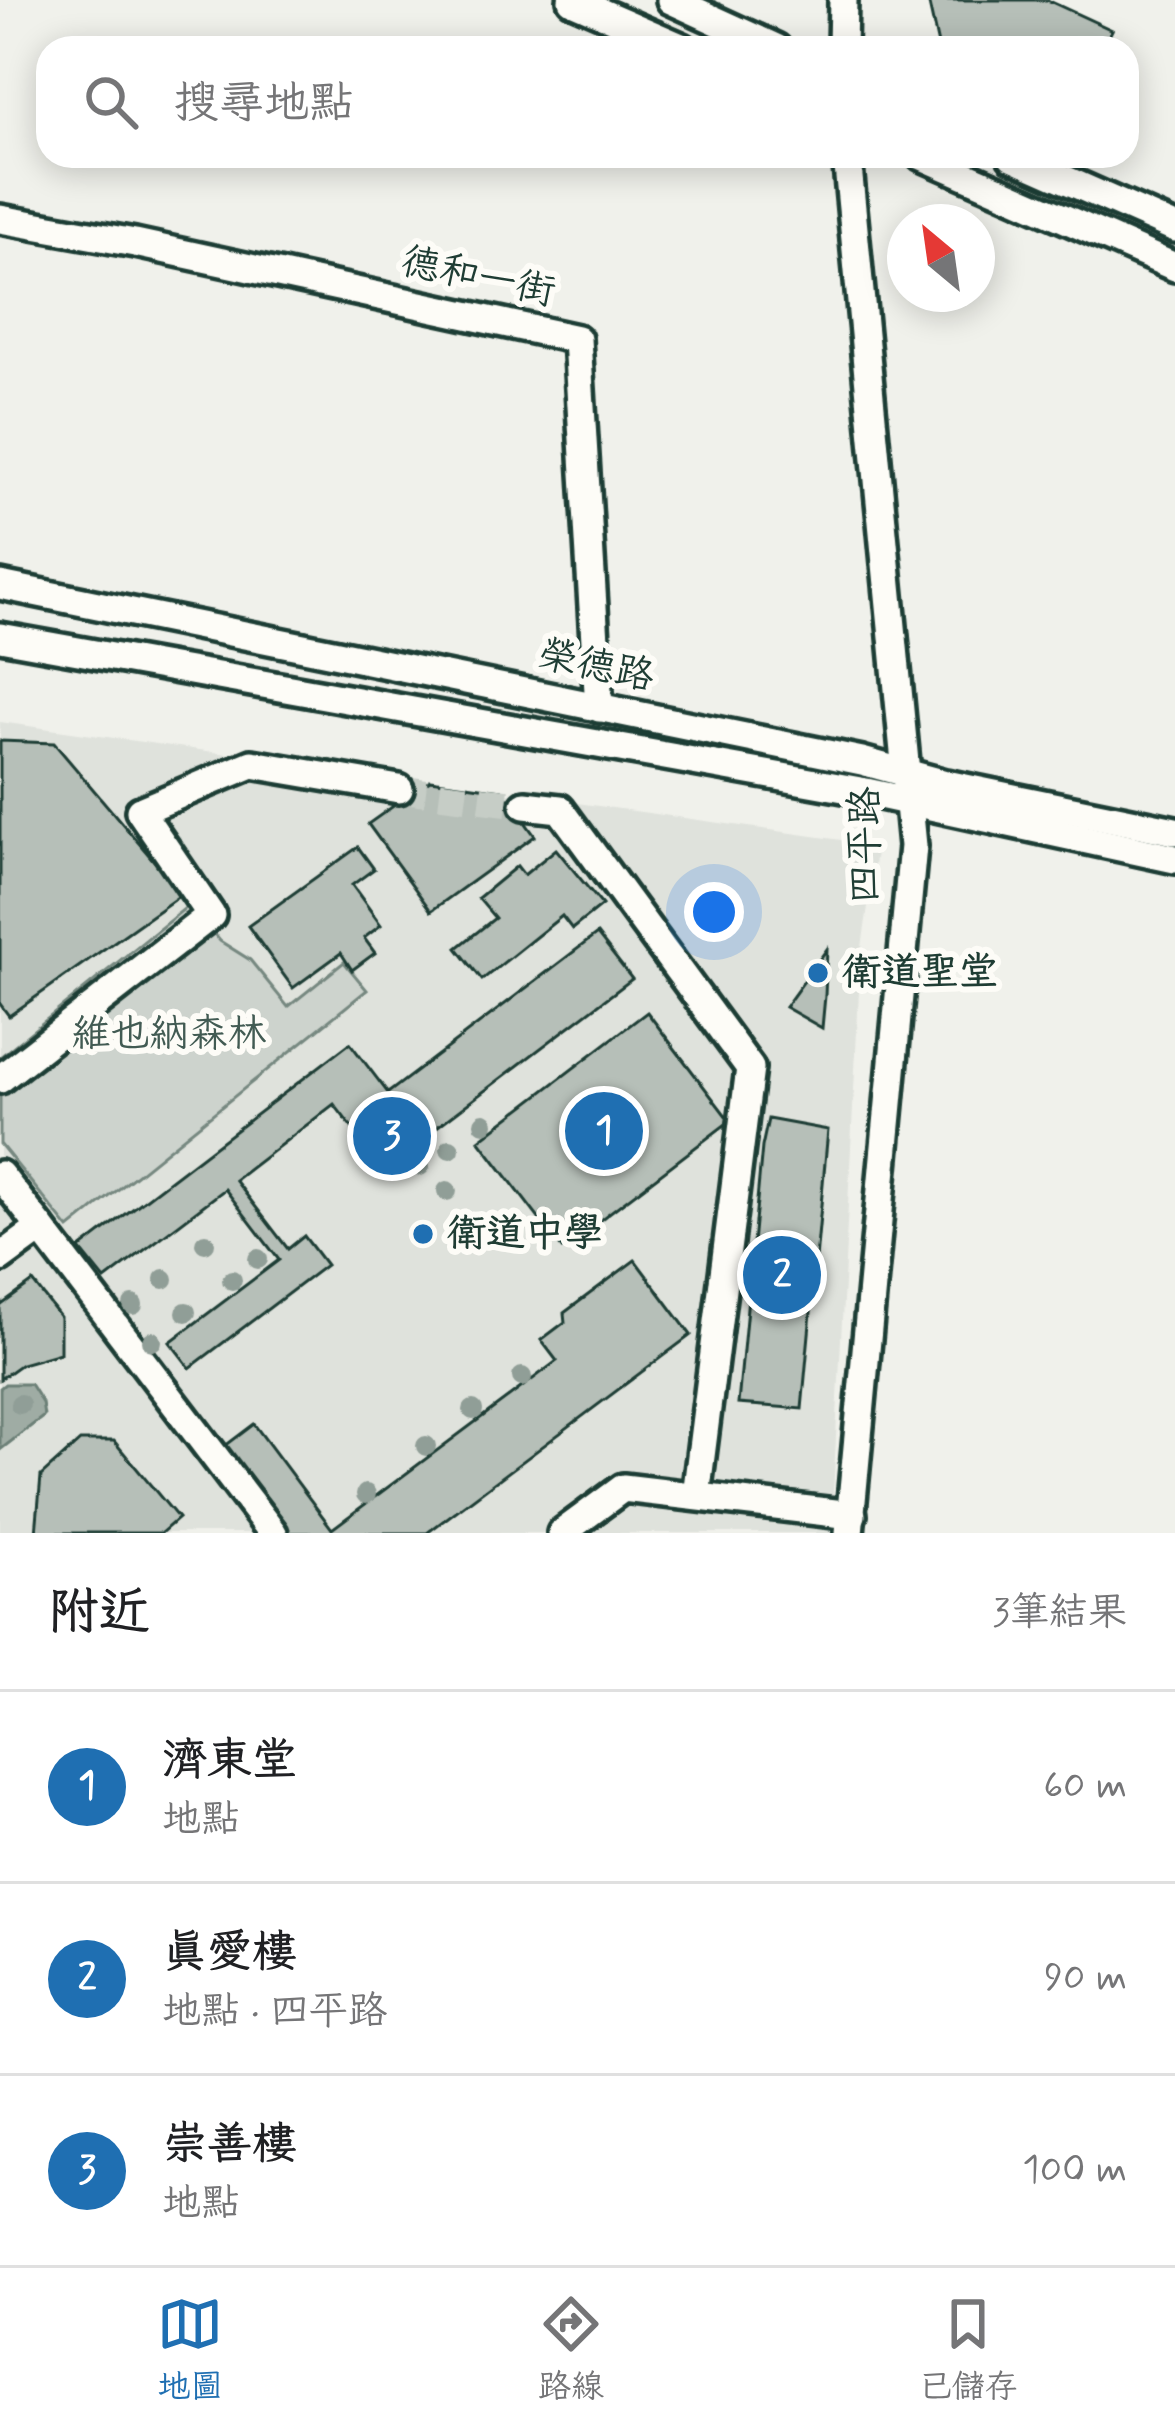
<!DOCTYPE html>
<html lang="zh-TW">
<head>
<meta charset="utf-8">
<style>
  :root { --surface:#fff; --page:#f2f2f2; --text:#202124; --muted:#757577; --line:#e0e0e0; --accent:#1f6fb2 }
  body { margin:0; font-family:Mynerve,"LXGW WenKai TC",sans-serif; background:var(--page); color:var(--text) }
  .compass { position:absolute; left:887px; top:204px; width:108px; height:108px; border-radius:50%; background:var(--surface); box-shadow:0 6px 30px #0003; rotate:331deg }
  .you { position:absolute; left:714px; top:912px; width:42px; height:42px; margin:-30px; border:9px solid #fff; border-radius:50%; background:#1a73e8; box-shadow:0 0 0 18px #1a73e833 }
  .badge { display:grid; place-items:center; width:78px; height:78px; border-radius:50%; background:var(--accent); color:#fff; font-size:39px; font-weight:700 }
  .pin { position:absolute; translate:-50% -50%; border:6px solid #fff; box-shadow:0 3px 12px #0006 }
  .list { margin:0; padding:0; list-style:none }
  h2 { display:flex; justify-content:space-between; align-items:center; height:156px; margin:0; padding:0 48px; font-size:51px }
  h2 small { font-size:39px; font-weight:400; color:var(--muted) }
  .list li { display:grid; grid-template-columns:78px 1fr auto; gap:36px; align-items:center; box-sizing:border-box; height:192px; padding:0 48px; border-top:3px solid var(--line) }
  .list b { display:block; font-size:45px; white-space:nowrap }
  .list p { margin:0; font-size:39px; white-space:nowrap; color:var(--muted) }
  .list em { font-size:39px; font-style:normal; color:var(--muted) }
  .icon { flex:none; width:66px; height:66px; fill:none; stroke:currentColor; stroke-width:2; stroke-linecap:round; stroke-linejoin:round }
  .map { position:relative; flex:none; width:1175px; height:1533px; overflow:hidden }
  .search { position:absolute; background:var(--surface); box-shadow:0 6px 30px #0003; left:36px; right:36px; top:36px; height:132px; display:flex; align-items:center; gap:30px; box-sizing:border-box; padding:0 42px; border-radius:36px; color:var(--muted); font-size:45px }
  .sheet { height:732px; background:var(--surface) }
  nav { display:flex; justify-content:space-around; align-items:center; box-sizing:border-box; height:168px; border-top:3px solid var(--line); background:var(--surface); font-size:33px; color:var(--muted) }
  nav a { display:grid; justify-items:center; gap:6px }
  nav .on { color:var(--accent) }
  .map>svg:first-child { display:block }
</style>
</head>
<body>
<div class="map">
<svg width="1175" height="1533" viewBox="0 0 1175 1533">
  <rect width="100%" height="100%" fill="#f0f1eb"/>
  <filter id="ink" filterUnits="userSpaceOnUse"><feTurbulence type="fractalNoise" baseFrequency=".00833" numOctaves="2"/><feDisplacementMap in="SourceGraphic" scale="24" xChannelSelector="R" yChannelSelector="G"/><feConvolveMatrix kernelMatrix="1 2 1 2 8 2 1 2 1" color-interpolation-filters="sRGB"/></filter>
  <g filter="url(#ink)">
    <!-- built -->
    <path fill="#dfe2dc" d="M0 722 877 845 861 954 831 1533H0Z"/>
    <!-- green -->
    <path fill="#cdd3cd" stroke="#768880" stroke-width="3" d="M190 904 220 941 250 960 288 1007 344 962 367 990 69 1229 0 1144V1057Z"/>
    <!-- water -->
    <path fill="#9faca4" stroke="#6c8077" stroke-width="3" d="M5 1384H30L42 1403 44 1416 0 1450V1388Z"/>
    <!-- building -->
    <g fill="#b6bfb8" stroke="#1f3d34" stroke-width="3">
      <path d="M928 0H1047L1112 30 1103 48H944L938 45Z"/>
      <path d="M0 741 54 743 182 894 9 1016 0 1004Z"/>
      <path d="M430 780 502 790 535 836 431 911 368 824Z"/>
      <path d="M358 847 374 869 352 885 381 925 364 938 375 953 352 970 341 953 293 988 248 926Z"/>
      <path d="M556 849 602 905 572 929 562 916 482 980 457 948 495 918 478 898 517 866 524 875Z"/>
      <path d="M597 934 632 979 383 1168 334 1104 235 1180 288 1249 304 1236 326 1265 190 1368 170 1342 279 1260 225 1189 105 1280 80 1249 350 1043 388 1093Z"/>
      <path d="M827 949 825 996 822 1028 785 1007Z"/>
      <path d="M647 1012 730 1121 562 1249 479 1140Z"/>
      <path d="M768 1119 828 1130 802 1409 738 1404 762 1147Z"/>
      <path d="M635 1260 691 1335 427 1533H284L221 1449 254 1424 332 1529 557 1361 541 1340 565 1322 564 1313Z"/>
      <path d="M33 1282 60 1317V1353L21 1364 0 1379V1306Z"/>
      <path d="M80 1441H114L178 1518 161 1533H36L41 1476Z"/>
    </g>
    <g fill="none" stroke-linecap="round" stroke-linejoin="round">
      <!-- minor-tunnel -->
      <path stroke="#c6cdc6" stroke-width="27" stroke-dasharray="27 14" stroke-linecap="butt" d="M399 789 525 805"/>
      <defs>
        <g id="minor">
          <path d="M572 0 683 48"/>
          <path d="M671 0 776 48"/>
          <path d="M842 48 843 0"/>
          <path d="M847 156 913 846 849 1533"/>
          <path d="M922 156 1175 267"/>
          <path d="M1012 156 1175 228"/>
          <path d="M0 219 135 243 577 339 599 708"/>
          <path d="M0 585 862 761 946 784 1175 831"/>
          <path d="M0 637 866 792 1175 859"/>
          <path d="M525 805 560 809 750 1068 696 1496"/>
          <path d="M0 1079 211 915 140 811 252 764 399 789"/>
          <path d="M0 1175 41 1228"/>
          <path d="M0 1258 41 1228 273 1533"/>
          <path d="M562 1533 623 1488 852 1515"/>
        </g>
      </defs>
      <!-- minor casing -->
      <use href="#minor" stroke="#1f3d34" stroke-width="36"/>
      <!-- minor -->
      <use href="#minor" stroke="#fdfcf7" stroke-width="27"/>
    </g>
    <!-- trees -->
    <g fill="#909e97">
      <circle cx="484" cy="1123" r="10"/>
      <circle cx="450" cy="1149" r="10"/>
      <circle cx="420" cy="1166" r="10"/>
      <circle cx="447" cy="1191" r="10"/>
      <circle cx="205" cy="1243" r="10"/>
      <circle cx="258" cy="1259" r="10"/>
      <circle cx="164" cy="1279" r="10"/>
      <circle cx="232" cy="1280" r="10"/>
      <circle cx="133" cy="1305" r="10"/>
      <circle cx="186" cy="1312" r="10"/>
      <circle cx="152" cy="1341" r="10"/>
      <circle cx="522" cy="1377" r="10"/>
      <circle cx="20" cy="1404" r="10"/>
      <circle cx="473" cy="1410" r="10"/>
      <circle cx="426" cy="1446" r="10"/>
      <circle cx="366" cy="1494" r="10"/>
    </g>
  </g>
  <!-- markers -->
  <g fill="#1f6fb2" stroke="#fdfcf7" stroke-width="4.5">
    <circle cx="818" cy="973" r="12"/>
    <circle cx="423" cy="1234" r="12"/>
  </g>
  <g text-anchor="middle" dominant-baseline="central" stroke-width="12" stroke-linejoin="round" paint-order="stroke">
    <!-- street labels -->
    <g font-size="39" fill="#1f3d34" stroke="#fdfcf7">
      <text transform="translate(478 278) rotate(12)">德和一街</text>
      <text transform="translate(596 667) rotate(12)">榮德路</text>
      <text transform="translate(866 845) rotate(-90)">四平路</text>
    </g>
    <!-- poi labels -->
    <g font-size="39" font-weight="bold" fill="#1f3d34" stroke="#fdfcf7" text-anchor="start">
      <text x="842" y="973">衛道聖堂</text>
      <text x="447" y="1234">衛道中學</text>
    </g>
    <!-- park labels -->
    <g font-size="39" fill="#425b53" stroke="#fdfcf7">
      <text x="169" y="1035">維也納森林</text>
    </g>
  </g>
</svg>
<svg class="compass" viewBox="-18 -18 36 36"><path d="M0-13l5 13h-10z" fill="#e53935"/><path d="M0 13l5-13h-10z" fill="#757577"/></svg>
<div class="you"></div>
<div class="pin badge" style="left:604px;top:1131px">1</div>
<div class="pin badge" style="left:782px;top:1275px">2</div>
<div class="pin badge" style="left:392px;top:1136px">3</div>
<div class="search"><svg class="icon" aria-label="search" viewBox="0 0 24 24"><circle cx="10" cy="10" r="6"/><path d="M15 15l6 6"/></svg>搜尋地點</div>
</div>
<section class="sheet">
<h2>附近<small>3筆結果</small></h2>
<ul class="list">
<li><span class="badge">1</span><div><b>濟東堂</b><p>地點</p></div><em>60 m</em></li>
<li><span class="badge">2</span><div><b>真愛樓</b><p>地點 · 四平路</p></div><em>90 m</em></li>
<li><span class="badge">3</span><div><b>崇善樓</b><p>地點</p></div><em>100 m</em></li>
</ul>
</section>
<nav>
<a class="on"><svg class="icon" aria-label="map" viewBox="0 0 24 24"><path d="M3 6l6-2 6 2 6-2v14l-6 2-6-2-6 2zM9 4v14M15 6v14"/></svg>地圖</a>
<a><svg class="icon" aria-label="directions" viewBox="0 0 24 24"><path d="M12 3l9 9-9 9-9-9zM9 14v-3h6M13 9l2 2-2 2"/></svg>路線</a>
<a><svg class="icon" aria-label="saved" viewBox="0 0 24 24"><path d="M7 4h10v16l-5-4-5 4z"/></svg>已儲存</a>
</nav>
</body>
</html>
